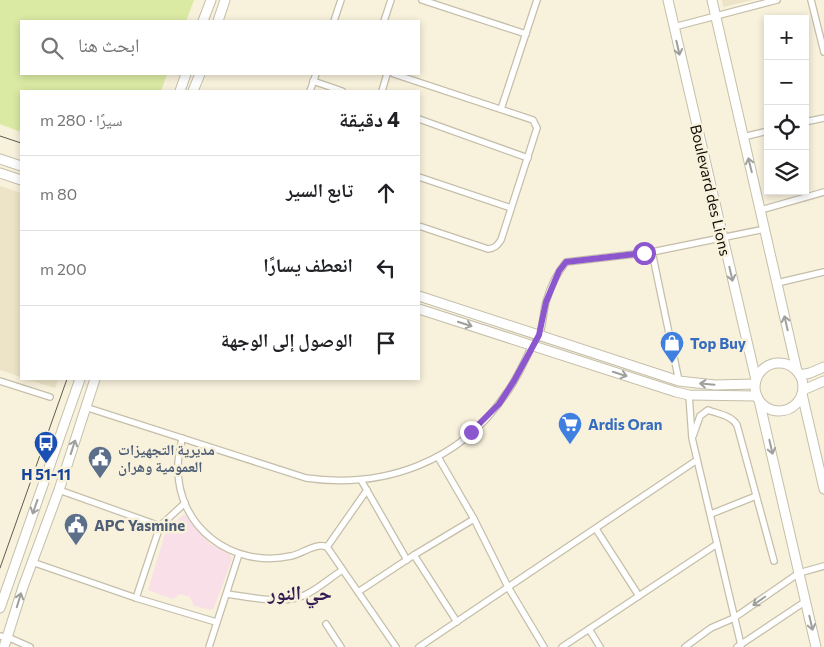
<!DOCTYPE html>
<html lang="ar">
<head>
<meta charset="utf-8">
<style>
  :root { --surface:#fff; --page:#f2f2f2; --text:#202124; --muted:#757577; --line:#e0e0e0 }
  body { margin:0; font-family:Commissioner,"Noto Naskh Arabic",sans-serif; background:var(--page); color:var(--text); direction:rtl }
  .controls { position:absolute; right:15px; top:15px; display:grid; overflow:hidden; border-radius:0px; box-shadow:0 2px 8px #0003 }
  .controls button { width:45px; height:45px; display:grid; place-items:center; padding:0; border:0; border-bottom:1px solid var(--line); background:var(--surface); color:var(--text); font:25px sans-serif }
  .stop { position:absolute; width:15px; height:15px; margin:-11px; border:4px solid #8c56ce; border-radius:50%; background:#fff }
  .stop.end { background:#8c56ce; border-color:#fff; box-shadow:0 1px 5px #0008 }
  .list { margin:0; padding:0; list-style:none }
  h2 { display:flex; justify-content:space-between; align-items:center; height:65px; margin:0; padding:0 20px; font-size:21px }
  h2 small { font-size:16px; font-weight:400; color:var(--muted) }
  .list li { display:grid; grid-template-columns:32px 1fr auto; gap:15px; align-items:center; box-sizing:border-box; height:75px; padding:0 20px; border-top:1px solid var(--line) }
  .list b { display:block; font-size:19px; white-space:nowrap }
  .list em { font-size:16px; font-style:normal; color:var(--muted) }
  .icon { flex:none; width:28px; height:28px; fill:none; stroke:currentColor; stroke-width:2; stroke-linecap:round; stroke-linejoin:round }
  .map { position:relative; flex:none; width:824px; height:647px; overflow:hidden; direction:ltr }
  .search { position:absolute; background:var(--surface); box-shadow:0 2px 8px #0003; left:20px; top:20px; width:400px; height:55px; display:flex; align-items:center; gap:12px; box-sizing:border-box; padding:0 18px; border-radius:0px; color:var(--muted); font-size:19px }
  .panel { position:absolute; background:var(--surface); box-shadow:0 2px 8px #0003; left:20px; top:90px; width:400px; height:290px; border-radius:0px; direction:rtl }
  .map>svg:first-child { display:block }
</style>
</head>
<body>
<div class="map">
<svg width="824" height="647" viewBox="0 0 824 647">
  <rect width="100%" height="100%" fill="#f8f1dc"/>
  <!-- built -->
  <g fill="#ede4c7">
    <path d="M722 0H753L723 7Z"/>
    <path d="M0 186 21 193V377L0 370Z"/>
    <path d="M26 379H58L55 388Z"/>
  </g>
  <!-- education -->
  <path fill="#f9dfe7" d="M184 514 209 543 230 555 232 559 214 608 211 610 194 606 190 597 180 594 173 599 148 590 166 531Z"/>
  <!-- green -->
  <path fill="#daeaa3" d="M0 0H194L186 21H21V74H167L161 91H21V132L0 124Z"/>
  <g fill="none" stroke-linecap="round" stroke-linejoin="round">
    <defs>
      <g id="street">
        <path d="M422 0 526 34"/>
        <path d="M811 0 824 52"/>
        <path d="M334 21 341 0"/>
        <path d="M384 21 391 0"/>
        <path d="M674 27 777 0"/>
        <path d="M394 74 533 120 537 128 501 240C497 246 495 248 488 249L419 226"/>
        <path d="M313 81 342 91"/>
        <path d="M310 91 316 74"/>
        <path d="M382 91 387 74"/>
        <path d="M501 109 537 0"/>
        <path d="M419 119 528 158"/>
        <path d="M805 122 824 118"/>
        <path d="M743 137 768 131"/>
        <path d="M419 177 511 208"/>
        <path d="M761 210 824 192"/>
        <path d="M652 252 679 381"/>
        <path d="M777 283 824 272"/>
        <path d="M0 381 50 397"/>
        <path d="M689 395 692 438 741 645"/>
        <path d="M85 407 306 478C384 489 460 462 505 395 515 382 522 367 529 352 532 347 536 341 539 336 543 326 543 313 546 302 550 288 557 273 566 262L652 252 765 229"/>
        <path d="M693 436 700 416 708 410C718 414 731 415 737 425L774 561"/>
        <path d="M182 438C181 447 178 456 178 465 176 527 232 569 291 556 302 554 316 542 327 547L396 647"/>
        <path d="M438 457 474 519 508 587 544 647"/>
        <path d="M361 480 407 560"/>
        <path d="M59 490 160 526"/>
        <path d="M711 514 756 496"/>
        <path d="M596 529 639 596"/>
        <path d="M327 547 367 490"/>
        <path d="M414 555 457 622"/>
        <path d="M32 562 136 598 216 622"/>
        <path d="M358 592 414 555 474 519"/>
        <path d="M227 594C249 597 283 605 305 595 318 589 330 578 341 571"/>
        <path d="M136 598 160 526 185 503"/>
        <path d="M326 624 341 647"/>
        <path d="M589 629 600 647"/>
        <path d="M0 636 12 639 30 647"/>
        <path d="M209 647 239 554"/>
        <path d="M419 647 697 460"/>
        <path d="M562 647 717 544"/>
        <path d="M685 647 711 628 734 618 799 573 824 566"/>
        <path d="M737 647 806 601"/>
      </g>
      <g id="secondary">
        <path d="M668 0 756 380"/>
        <path d="M712 0 797 371"/>
        <path d="M203 21 211 0"/>
        <path d="M218 21 225 0"/>
        <path d="M180 91 186 74"/>
        <path d="M193 91 200 74"/>
        <path d="M0 159 21 166"/>
        <path d="M0 173 21 180"/>
        <path d="M419 296 679 381 715 385 755 384"/>
        <path d="M419 309 676 392 689 395 757 396"/>
        <circle cx="779" cy="387" r="24"/>
        <path d="M800 375 810 373 824 367"/>
        <path d="M803 390 824 381"/>
        <path d="M802 394 824 489"/>
        <path d="M759 400 816 647"/>
        <path d="M0 608 80 379"/>
        <path d="M4 647 23 587 59 490 95 379"/>
      </g>
    </defs>
    <!-- street casing -->
    <use href="#street" stroke="#c5bfaa" stroke-width="8"/>
    <!-- secondary casing -->
    <use href="#secondary" stroke="#c5bfaa" stroke-width="11"/>
    <!-- street -->
    <use href="#street" stroke="#fff" stroke-width="5.5"/>
    <!-- secondary -->
    <use href="#secondary" stroke="#fff" stroke-width="9"/>
    <!-- tram -->
    <g stroke="#605d51" stroke-width="1">
      <path d="M0 136 21 143"/>
      <path d="M0 568 67 379"/>
    </g>
  </g>
  <!-- one-way arrows -->
  <defs><path id="oneway-shaft" d="M-6 0H5M1.5-3L5.5 0L1.5 3" fill="none" stroke-width="1.6" stroke-linecap="round" stroke-linejoin="round" transform="scale(1.25)"/></defs>
  <g stroke="#9f9f9c">
    <use href="#oneway-shaft" transform="translate(678 48) rotate(77)"/>
    <use href="#oneway-shaft" transform="translate(750 165) rotate(-104)"/>
    <use href="#oneway-shaft" transform="translate(731 274) rotate(77)"/>
    <use href="#oneway-shaft" transform="translate(786 323) rotate(-103)"/>
    <use href="#oneway-shaft" transform="translate(465 324) rotate(18)"/>
    <use href="#oneway-shaft" transform="translate(620 374) rotate(18)"/>
    <use href="#oneway-shaft" transform="translate(707 384) rotate(-175)"/>
    <use href="#oneway-shaft" transform="translate(73 447) rotate(-72)"/>
    <use href="#oneway-shaft" transform="translate(771 447) rotate(77)"/>
    <use href="#oneway-shaft" transform="translate(35 507) rotate(109)"/>
    <use href="#oneway-shaft" transform="translate(19 600) rotate(-73)"/>
    <use href="#oneway-shaft" transform="translate(759 601) rotate(145)"/>
    <use href="#oneway-shaft" transform="translate(811 623) rotate(77)"/>
  </g>
  <g fill="none" stroke-linecap="round" stroke-linejoin="round">
    <!-- route -->
    <path stroke="#8c56ce" stroke-width="6" d="M471 432 499 404 514 381 539 335 546 302 559 271 566 262 644 253"/>
  </g>
  <!-- icons -->
  <defs>
    <symbol id="shop-pin" viewBox="-11 -11 22 30"><path d="M0 17L-7.5 6A9.5 9.5 0 1 1 7.5 6Z" fill="#3f7fe0" stroke="#f8f1dc"/><path d="M-5-2.5h2.3a2.7 3.5 0 0 1 5.4 0H5L5.5 6h-11ZM-1.5-2.5h3a1.5 2.3 0 0 0-3 0Z" fill="#fff"/></symbol>
    <symbol id="supermarket-pin" viewBox="-11 -11 22 30"><path d="M0 17L-7.5 6A9.5 9.5 0 1 1 7.5 6Z" fill="#3f7fe0" stroke="#f8f1dc"/><path d="M-6-5.5h2.5l.6 2H6L4.5 2H-2.5L-4.4-4H-6ZM-1.5 3.2a1.3 1.3 0 1 0 .1 0ZM3 3.2a1.3 1.3 0 1 0 .1 0Z" fill="#fff"/></symbol>
    <symbol id="bus-pin" viewBox="-11 -11 22 30"><path d="M0 17L-7.5 6A9.5 9.5 0 1 1 7.5 6Z" fill="#1a4fb4" stroke="#f8f1dc"/><path d="M-5-6H5V4H4V6H2V4H-2V6H-4V4H-5ZM-3.5-4V0h7V-4ZM-3.5 1.2v1.5H-2V1.2ZM2 1.2v1.5H3.5V1.2Z" fill="#fff"/></symbol>
    <symbol id="civic-pin" viewBox="-11 -11 22 30"><path d="M0 17L-7.5 6A9.5 9.5 0 1 1 7.5 6Z" fill="#5c6f8a" stroke="#f8f1dc"/><path d="M-.6-6.5H3V-4.5H.6V-3L4-1V1h2V6H-6V1h2V-1L-.6-3ZM-1.2 2.5V6h2.4V2.5Z" fill="#fff"/></symbol>
  </defs>
  <g fill-rule="evenodd">
    <use href="#shop-pin" x="658" y="329" width="28" height="38"/>
    <use href="#supermarket-pin" x="556" y="410" width="28" height="38"/>
    <use href="#bus-pin" x="32" y="429" width="28" height="38"/>
    <use href="#civic-pin" x="86" y="444" width="28" height="38"/>
    <use href="#civic-pin" x="62" y="511" width="28" height="38"/>
  </g>
  <g text-anchor="middle" dominant-baseline="central" stroke-width="5" stroke-linejoin="round" paint-order="stroke">
    <!-- street labels -->
    <g font-size="15" fill="#100e07" stroke="#f8f1dc">
      <text transform="translate(711 190) rotate(77)">Boulevard des Lions</text>
    </g>
    <!-- shop labels -->
    <g font-size="15" font-weight="bold" fill="#366cbe" stroke="#f8f1dc" text-anchor="start">
      <text x="690" y="343">Top Buy</text>
      <text x="588" y="424">Ardis Oran</text>
    </g>
    <!-- service labels -->
    <g font-size="15" font-weight="bold" fill="#4e5e75" stroke="#f8f1dc" text-anchor="start">
      <text x="118" y="449">مديرية التجهيزات<tspan x="118" dy="17">العمومية وهران</tspan></text>
      <text x="94" y="525">APC Yasmine</text>
    </g>
    <!-- transit labels -->
    <g font-size="15" font-weight="bold" fill="#164399" stroke="#f8f1dc">
      <text x="46" y="474">H 51-11</text>
    </g>
    <!-- district labels -->
    <g font-size="20" font-weight="bold" fill="#351b54" stroke="#f8f1dc">
      <text x="300" y="592">حي النور</text>
    </g>
  </g>
</svg>
<div class="controls">
<button>+</button>
<button>−</button>
<button><svg class="icon" aria-label="locate" viewBox="0 0 24 24"><circle cx="12" cy="12" r="6"/><path d="M12 2v4M12 18v4M2 12h4M18 12h4"/></svg></button>
<button><svg class="icon" aria-label="layers" viewBox="0 0 24 24"><path d="M12 4l9 5-9 5-9-5zM3 14l9 5 9-5"/></svg></button>
</div>
<div class="stop" style="left:644px;top:253px"></div>
<div class="stop end" style="left:471px;top:432px"></div>
<div class="search"><svg class="icon" aria-label="search" viewBox="0 0 24 24"><circle cx="10" cy="10" r="6"/><path d="M15 15l6 6"/></svg>ابحث هنا</div>
<section class="panel">
<h2>4 دقيقة<small>سيرًا · 280 m</small></h2>
<ul class="list">
<li><svg class="icon" aria-label="ahead" viewBox="0 0 24 24"><path d="M12 20V5M6 11l6-6 6 6"/></svg><div><b>تابع السير</b></div><em>80 m</em></li>
<li><svg class="icon" aria-label="left" viewBox="0 0 24 24"><path d="M17 20v-9H6M10 6l-5 5 5 5"/></svg><div><b>انعطف يسارًا</b></div><em>200 m</em></li>
<li><svg class="icon" aria-label="arrive" viewBox="0 0 24 24"><path d="M6 21V4h12l-3 4 3 4H6"/></svg><div><b>الوصول إلى الوجهة</b></div></li>
</ul>
</section>
</div>
</body>
</html>
